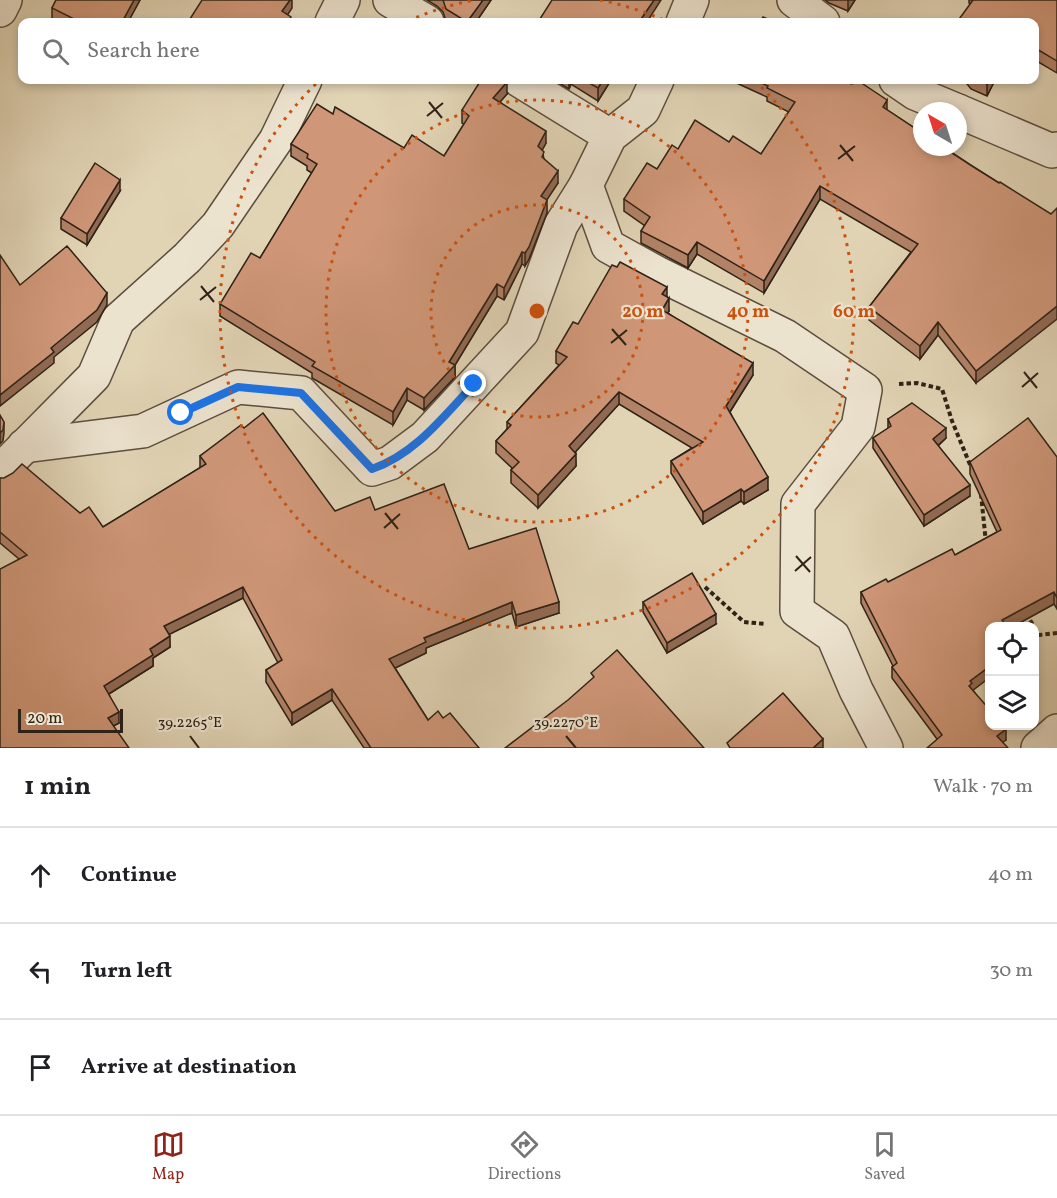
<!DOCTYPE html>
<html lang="en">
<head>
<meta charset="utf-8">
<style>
  :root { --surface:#fff; --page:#f2f2f2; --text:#202124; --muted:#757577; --line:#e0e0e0; --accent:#8f2418 }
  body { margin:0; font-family:Vollkorn,serif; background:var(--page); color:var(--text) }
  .controls { position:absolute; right:18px; bottom:18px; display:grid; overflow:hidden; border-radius:12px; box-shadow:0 3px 9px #0003 }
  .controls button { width:54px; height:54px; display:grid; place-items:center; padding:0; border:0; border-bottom:2px solid var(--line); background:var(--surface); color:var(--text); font:30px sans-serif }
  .compass { position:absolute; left:913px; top:102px; width:54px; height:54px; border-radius:50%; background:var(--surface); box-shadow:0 3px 9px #0003; rotate:321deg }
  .scale { position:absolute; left:18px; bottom:15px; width:105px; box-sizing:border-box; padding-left:6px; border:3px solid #2f2216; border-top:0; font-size:16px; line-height:21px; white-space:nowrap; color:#2f2216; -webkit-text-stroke:4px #ece3cf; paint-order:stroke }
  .stop { position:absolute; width:18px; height:18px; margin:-14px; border:4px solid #1a73e8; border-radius:50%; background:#fff }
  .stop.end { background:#1a73e8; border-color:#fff; box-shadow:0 2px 6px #0008 }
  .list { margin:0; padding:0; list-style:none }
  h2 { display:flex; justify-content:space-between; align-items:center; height:78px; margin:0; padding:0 24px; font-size:26px }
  h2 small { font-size:20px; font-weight:400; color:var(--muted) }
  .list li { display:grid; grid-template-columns:39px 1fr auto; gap:18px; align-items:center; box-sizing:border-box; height:96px; padding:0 24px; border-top:2px solid var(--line) }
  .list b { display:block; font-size:22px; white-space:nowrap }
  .list em { font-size:20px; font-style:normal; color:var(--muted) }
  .icon { flex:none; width:33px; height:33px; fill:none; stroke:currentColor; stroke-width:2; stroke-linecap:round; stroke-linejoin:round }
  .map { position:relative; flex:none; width:1057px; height:748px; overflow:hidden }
  .search { position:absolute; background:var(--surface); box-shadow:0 3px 9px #0003; left:18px; right:18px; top:18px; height:66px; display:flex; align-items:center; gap:15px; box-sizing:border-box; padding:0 21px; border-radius:12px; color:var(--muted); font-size:22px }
  .sheet { height:366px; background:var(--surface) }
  nav { display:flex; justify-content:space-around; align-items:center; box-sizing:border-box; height:84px; border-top:2px solid var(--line); background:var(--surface); font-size:16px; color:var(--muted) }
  nav a { display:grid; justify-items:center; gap:3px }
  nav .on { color:var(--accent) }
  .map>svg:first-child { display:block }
</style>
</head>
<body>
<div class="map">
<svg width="1057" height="748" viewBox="0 0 1057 748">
  <rect width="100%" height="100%" fill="#e1d4b5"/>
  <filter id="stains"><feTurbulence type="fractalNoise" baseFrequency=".00333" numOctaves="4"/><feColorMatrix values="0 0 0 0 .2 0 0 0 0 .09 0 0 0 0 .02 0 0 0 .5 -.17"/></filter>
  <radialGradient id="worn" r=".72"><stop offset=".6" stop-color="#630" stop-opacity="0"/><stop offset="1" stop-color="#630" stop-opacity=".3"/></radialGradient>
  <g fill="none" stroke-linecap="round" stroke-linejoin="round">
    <defs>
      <g id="minor">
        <path d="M390 0 427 22"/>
        <path d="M794 0 823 22"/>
        <path d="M0 10 5 0"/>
        <path d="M332 22 343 0"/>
        <path d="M683 22 692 0"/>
        <path d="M519 80 610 136"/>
        <path d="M657 80 643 110 610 136 586 185 608 246 657 273 785 336 865 390 858 427 798 504 797 611 833 636 856 690 886 748"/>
        <path d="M896 80 915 93 958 111"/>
        <path d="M958 111 1052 151 1057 149"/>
        <path d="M24 446 143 431 238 387 301 393 372 469 390 463 425 437 522 332 561 225 586 185"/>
        <path d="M0 471 94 376 118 320 187 258 218 225 276 140 305 80"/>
        <path d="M1038 748 1057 731"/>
      </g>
    </defs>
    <!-- minor casing -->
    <use href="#minor" stroke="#5c4e3e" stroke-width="36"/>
    <!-- path -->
    <g stroke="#2f2216" stroke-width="4" stroke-dasharray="4.5 3" stroke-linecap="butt">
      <path d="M899 384 917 383 942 389 952 421 971 467"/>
      <path d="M981 494 986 543"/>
      <path d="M705 587 744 622 766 624"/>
      <path d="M1026 614 1034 626"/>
      <path d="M1034 628 1039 635 1057 633"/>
    </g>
    <!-- minor -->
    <use href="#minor" stroke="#ece3cf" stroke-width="33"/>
  </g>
  <!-- wall -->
  <g fill="#b28267" stroke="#2f2216" stroke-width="1.5">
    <path d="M56 0H140L128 22H58L52 19V8Z"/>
    <path d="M427 0H491L476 22H448L446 21 443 12 437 6Z"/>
    <path d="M825 0H855L848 11 829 3Z"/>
    <path d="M969 0H1057V73L1035 60V22L970 4 969 3Z"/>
    <path d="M554 80H611L598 101 571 84 569 89Z"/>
    <path d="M730 80H846L887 110 972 166 999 183 976 383 938 335 920 359 869 320V307L911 252 820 199 764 293 697 254 688 268 641 243V231L645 226 624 211V199L657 169 678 149 729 142 761 154 789 112 767 101V97Z"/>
    <path d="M964 80H995L987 96 971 89Z"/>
    <path d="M507 94 500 102 546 143 542 150 544 159 558 183 546 200 547 213 529 259 525 266 522 264 504 300 497 296 455 365V377L424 410 407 400 393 425 312 378V373L220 316V304L260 258 312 173 307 170V166L291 156V144L333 114 404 148 444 156 464 124 462 123V110Z"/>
    <path d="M120 191 87 245 61 229V218Z"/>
    <path d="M667 297 669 311 668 313 753 375 730 412 768 490 744 504 741 501 703 524 671 473V461L692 448 619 404 575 452 576 466 538 508 511 483V470L512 468 496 453V441L507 429V422L559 365 556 363V351L578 324Z"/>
    <path d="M888 419 946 438 938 446 970 496 924 526 873 448V438L888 429Z"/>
    <path d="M244 428 335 511 375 510 469 549 559 613 516 627 512 613 426 648V653L395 668 428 720 443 718 479 748H364L332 700 292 725 266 682V670L278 663 243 598 169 634 170 647 153 658V666L109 694 119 723 113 726 0 748 19 559 0 543V478L80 513 103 527 200 468V456Z"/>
    <path d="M1057 457V609L1054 604 1012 627H990V677L973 690 1006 740 1002 742 937 739 892 678V667L893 666 861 603V592L888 582 955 555 997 532 970 474V462Z"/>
    <path d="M643 602 716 624 667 653 643 612Z"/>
  </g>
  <!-- shaded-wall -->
  <g fill="#916a54" stroke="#2f2216" stroke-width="1.5">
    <path d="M134 0H140L128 22H122Z"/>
    <path d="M290 0H292V8L283 22 282 11Z"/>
    <path d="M483 0H491L476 22H467Z"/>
    <path d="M654 0H661L647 22H639Z"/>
    <path d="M848 0H855L848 11Z"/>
    <path d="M569 80H571V84L569 89Z"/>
    <path d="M603 80H611L598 101V88Z"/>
    <path d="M989 80H995L987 96V84Z"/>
    <path d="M507 82V94L493 110V98Z"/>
    <path d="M887 100V112L883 107Z"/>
    <path d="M546 131V143L538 158V146Z"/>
    <path d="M558 171V183L541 209V196Z"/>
    <path d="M120 180V191L87 245V234Z"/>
    <path d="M820 186V199L764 293V281Z"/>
    <path d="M547 200V213L529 259 525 266V253Z"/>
    <path d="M697 242V254L688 268V255Z"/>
    <path d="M522 252V264L504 300V288Z"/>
    <path d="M497 284V296L455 365V377L424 410V398L449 362Z"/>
    <path d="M667 287V299L662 294Z"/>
    <path d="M107 293V305L97 322 54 357V363L0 406V395L51 348Z"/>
    <path d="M669 298V311L662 322V310Z"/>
    <path d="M1057 306V319L976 383V371Z"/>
    <path d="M938 322V335L920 359V346Z"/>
    <path d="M753 363V375L726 418V406Z"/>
    <path d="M407 388V400L393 425V412Z"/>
    <path d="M619 392V404L569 459V446Z"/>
    <path d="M4 422V433L3 441 0 444V433Z"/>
    <path d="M946 428V438L933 450V439Z"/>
    <path d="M576 454V466L538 508V495Z"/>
    <path d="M768 477V490L744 504V492Z"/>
    <path d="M970 485V496L924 526V515Z"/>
    <path d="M741 489V501L703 524V512Z"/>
    <path d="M243 587V598L164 637V626Z"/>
    <path d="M1054 592V604L1012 627H1002V620Z"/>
    <path d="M512 602V613L426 648V653L389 671V659L424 638Z"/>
    <path d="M559 602V613L516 627V615Z"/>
    <path d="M716 614V624L667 653V643Z"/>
    <path d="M170 636V647L153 658V666L104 697V686L150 649Z"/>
    <path d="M990 666V677L972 691 969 686 970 681Z"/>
    <path d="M332 689V700L292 725V713Z"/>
    <path d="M119 712V723L108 729V718Z"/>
    <path d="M1006 729V740L997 747V736Z"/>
    <path d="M823 739V748H813Z"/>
  </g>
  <!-- building -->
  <g fill="#cf9778" stroke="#2f2216" stroke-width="1.5">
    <path d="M56 0H134L122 22H80L52 8Z"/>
    <path d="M202 0H290L282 11 291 17 288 22H188Z"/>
    <path d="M443 0H483L467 22 446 9Z"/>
    <path d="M552 0H654L639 22H538Z"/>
    <path d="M973 0H1057V61L1035 48V22H957Z"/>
    <path d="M763 17 775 22H760Z"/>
    <path d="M481 80H505L507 82 493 98 546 131 538 146 544 152 542 157 558 171 541 196 547 200 529 247 525 253 522 252 504 288 497 284 449 362 455 365 424 398 407 388 393 412 312 366 315 362 220 304 251 253 260 258 317 164 307 158 308 154 291 144 317 104 333 114 335 107 404 148 412 135 444 156 469 116 462 110Z"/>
    <path d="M584 80H603L598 88Z"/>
    <path d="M755 80H846L851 84 860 82 887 100 883 107 922 133V147H943L972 166 999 183 1000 182 1051 214 1057 208V306L976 371 938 322 920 346 869 307 918 244 820 186 764 281 697 242 688 255 641 231 650 217 624 199 647 163 657 169 672 145 678 149 695 120 729 142 733 136 761 154 795 102 767 88 768 86Z"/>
    <path d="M978 80H989L987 84Z"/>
    <path d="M95 163 120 180 87 234 61 218Z"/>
    <path d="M67 246 107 293 97 310 51 348 54 352 0 395V255L20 285Z"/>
    <path d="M620 262 667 287 662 294 669 298 662 310 753 363 726 406 768 477 744 492 741 489 703 512 671 461 703 442 619 392 569 446 576 454 538 495 511 470 519 462 496 441 511 425 507 422 567 357 556 351 573 322 578 324 612 265 617 267Z"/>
    <path d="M912 403 946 428 933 439 970 485 924 515 873 438 891 426 888 419Z"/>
    <path d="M263 413 335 511 370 497 375 510 444 484 469 549 536 528 559 602 516 615 512 602 424 638 426 642 389 659 428 720 438 711 443 718 450 713 479 748H371L332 689 292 713 266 670 282 660 243 587 164 626 170 636 150 649 153 655 104 686 119 712 108 718 129 748H0V569L27 555 0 532V478H4L13 473 22 464 80 513 89 507 103 527 206 464 200 456 241 425 244 428Z"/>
    <path d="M0 415 4 422 3 430 0 433Z"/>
    <path d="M1028 418 1057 457V598L1054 592 1002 620 1006 625 1003 627H990V666L970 681 972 683 969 686 990 710V726H1003L1006 729 997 736 1008 748H927L942 735 892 667 897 663 861 592 886 579 888 582 952 549 955 555 1001 530 970 462Z"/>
    <path d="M692 573 716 614 667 643 643 602Z"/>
    <path d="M617 650 704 748H505L568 700 594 677 591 673Z"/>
    <path d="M783 693 823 739 813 748H730L727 743Z"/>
  </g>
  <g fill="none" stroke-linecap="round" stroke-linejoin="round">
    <!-- route -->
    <path stroke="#1a73e8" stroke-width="8" d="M181 413 238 387 301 393 372 469C415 454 443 417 474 384"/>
  </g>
  <!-- ticks -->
  <path fill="none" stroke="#2f2216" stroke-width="2" d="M429 102 442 118M427 116 443 103M840 145 853 161M838 159 855 146M201 286 214 302M200 300 216 287M612 329 626 345M611 343 627 330M1024 372 1037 388M1022 387 1038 373M385 513 398 529M384 528 400 514M796 556 810 572M795 571 811 557M190 736 199 748M566 736 576 748"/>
  <!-- distance rings -->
  <g fill="none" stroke="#cc510e" stroke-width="3" stroke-dasharray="3 6">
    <circle cx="537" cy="311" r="106"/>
    <circle cx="537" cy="311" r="211"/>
    <path d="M408 21A317 317 0 0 1 474 0M600 0A317 317 0 0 1 666 21M755 81A317 317 0 1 1 319 81"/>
  </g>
  <g font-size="15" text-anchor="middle" fill="#2f2216" stroke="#ece3cf" stroke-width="4.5" stroke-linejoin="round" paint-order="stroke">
    <text x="190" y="727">39.2265°E</text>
    <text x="566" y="727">39.2270°E</text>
  </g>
  <circle cx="537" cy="311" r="9" fill="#cc510e" stroke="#ece3cf" stroke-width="3"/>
  <g font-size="18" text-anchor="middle" font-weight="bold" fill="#cc510e" stroke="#ece3cf" stroke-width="4.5" stroke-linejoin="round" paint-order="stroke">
    <text x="643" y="317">20 m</text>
    <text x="748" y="317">40 m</text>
    <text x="854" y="317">60 m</text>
  </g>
  <rect width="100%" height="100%" filter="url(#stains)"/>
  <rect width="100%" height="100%" fill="url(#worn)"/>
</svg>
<div class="controls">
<button><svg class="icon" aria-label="locate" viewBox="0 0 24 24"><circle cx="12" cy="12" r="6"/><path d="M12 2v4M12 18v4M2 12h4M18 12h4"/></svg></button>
<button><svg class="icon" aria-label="layers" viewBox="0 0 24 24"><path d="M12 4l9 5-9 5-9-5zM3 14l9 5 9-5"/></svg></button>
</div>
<svg class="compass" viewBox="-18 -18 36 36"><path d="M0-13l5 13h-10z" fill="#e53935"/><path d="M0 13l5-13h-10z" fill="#757577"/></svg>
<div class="scale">20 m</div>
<div class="stop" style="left:181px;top:413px"></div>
<div class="stop end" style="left:474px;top:384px"></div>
<div class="search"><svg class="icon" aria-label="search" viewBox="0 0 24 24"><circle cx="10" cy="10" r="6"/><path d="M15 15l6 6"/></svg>Search here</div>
</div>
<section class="sheet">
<h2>1 min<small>Walk · 70 m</small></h2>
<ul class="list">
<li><svg class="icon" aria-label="ahead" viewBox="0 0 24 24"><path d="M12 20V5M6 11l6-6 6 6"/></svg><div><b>Continue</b></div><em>40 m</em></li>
<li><svg class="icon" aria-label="left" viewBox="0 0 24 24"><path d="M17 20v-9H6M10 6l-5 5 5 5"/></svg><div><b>Turn left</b></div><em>30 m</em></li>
<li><svg class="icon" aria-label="arrive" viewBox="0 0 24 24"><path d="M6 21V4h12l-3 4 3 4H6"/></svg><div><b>Arrive at destination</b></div></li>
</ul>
</section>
<nav>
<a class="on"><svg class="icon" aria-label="map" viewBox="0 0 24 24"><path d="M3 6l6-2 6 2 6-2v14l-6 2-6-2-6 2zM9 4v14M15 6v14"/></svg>Map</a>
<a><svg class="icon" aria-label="directions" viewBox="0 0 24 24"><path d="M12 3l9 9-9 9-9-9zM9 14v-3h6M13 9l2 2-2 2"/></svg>Directions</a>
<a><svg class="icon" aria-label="saved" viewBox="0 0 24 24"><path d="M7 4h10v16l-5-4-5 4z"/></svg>Saved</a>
</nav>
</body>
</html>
